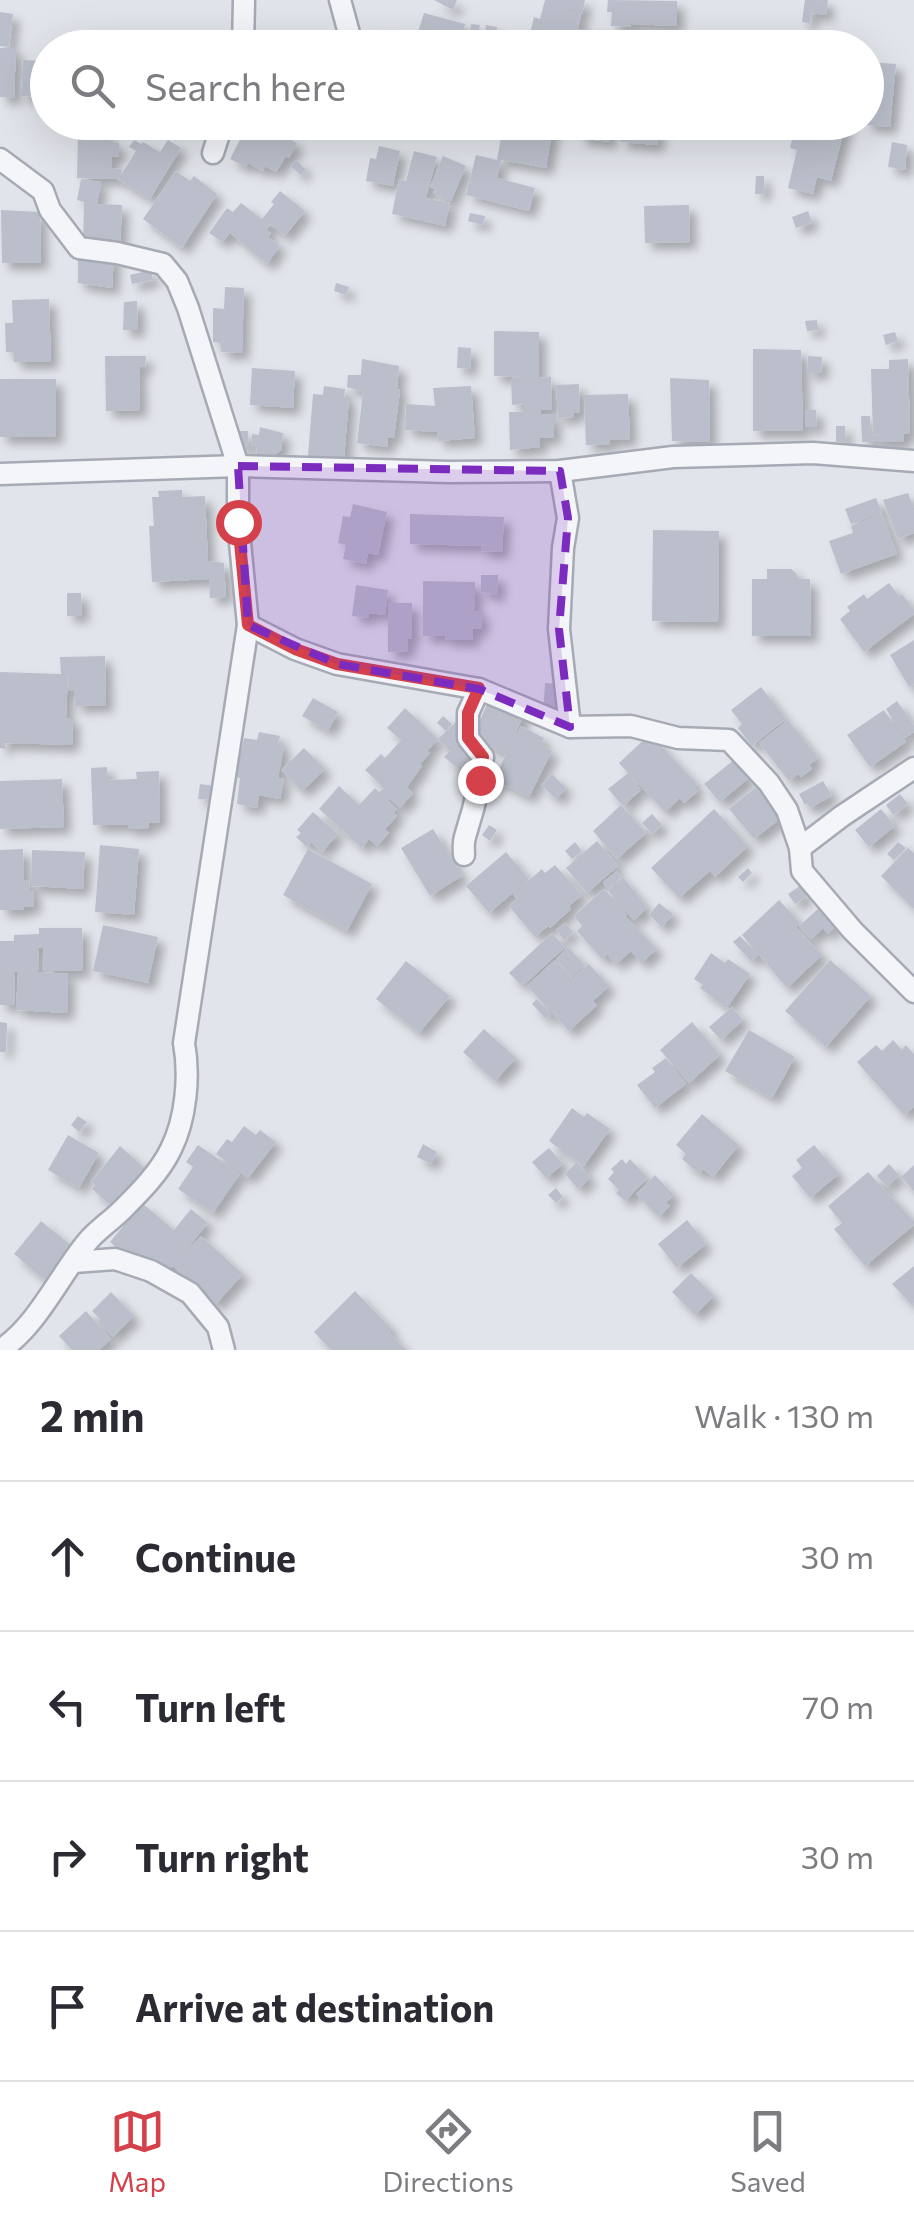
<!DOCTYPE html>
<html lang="en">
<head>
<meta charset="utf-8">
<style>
  :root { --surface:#fff; --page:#f7f7f7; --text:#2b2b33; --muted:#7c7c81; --line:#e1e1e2; --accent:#d4414a }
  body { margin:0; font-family:Commissioner,sans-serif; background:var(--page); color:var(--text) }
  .stop { position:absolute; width:30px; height:30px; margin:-22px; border:8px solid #d4414a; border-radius:50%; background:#fff }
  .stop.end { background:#d4414a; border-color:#fff; box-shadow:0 2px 10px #0008 }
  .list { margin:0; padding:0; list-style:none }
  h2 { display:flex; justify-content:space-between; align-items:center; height:130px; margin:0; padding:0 40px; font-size:42px }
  h2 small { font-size:32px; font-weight:400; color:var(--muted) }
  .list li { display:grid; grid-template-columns:65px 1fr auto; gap:30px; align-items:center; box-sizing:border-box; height:150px; padding:0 40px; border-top:2px solid var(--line) }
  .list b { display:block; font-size:38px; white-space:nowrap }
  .list em { font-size:32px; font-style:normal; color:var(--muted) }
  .icon { flex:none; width:55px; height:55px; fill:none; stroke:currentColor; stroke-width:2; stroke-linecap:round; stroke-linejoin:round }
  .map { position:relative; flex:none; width:914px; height:1350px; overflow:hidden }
  .search { position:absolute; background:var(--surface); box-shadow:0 10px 40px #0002; left:30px; right:30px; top:30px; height:110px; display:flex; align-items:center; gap:25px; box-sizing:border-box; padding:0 35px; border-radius:55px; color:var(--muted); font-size:38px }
  .sheet { height:730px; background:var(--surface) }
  nav { display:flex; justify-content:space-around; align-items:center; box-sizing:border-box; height:140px; border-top:2px solid var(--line); background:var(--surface); font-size:28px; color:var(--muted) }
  nav a { display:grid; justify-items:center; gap:5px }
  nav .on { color:var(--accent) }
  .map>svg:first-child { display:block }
</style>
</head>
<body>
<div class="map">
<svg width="914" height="1350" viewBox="0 0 914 1350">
  <defs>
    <filter id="shadow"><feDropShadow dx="7" dy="7" stdDeviation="5" flood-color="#0004"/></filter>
  </defs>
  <rect width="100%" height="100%" fill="#e1e4ea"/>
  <!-- building -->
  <g fill="#bbbfcb" filter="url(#shadow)">
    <path d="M434 0H457L453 10Z"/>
    <path d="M545 0H585L582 15 561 11 581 16 578 29 582 30 578 48 527 47 534 17 540 19Z"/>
    <path d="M608 0 677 1V26L631 24 630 27 611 26 612 12H607Z"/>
    <path d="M805 0H828L826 15 811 13 810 23 802 22Z"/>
    <path d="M0 12 13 14 9 47 0 46Z"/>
    <path d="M424 13 465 24 459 48H413Z"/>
    <path d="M471 24 480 25 477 42 469 40Z"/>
    <path d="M486 25 497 27 495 43 484 41Z"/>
    <path d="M584 29 624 33 622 48H582Z"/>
    <path d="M380 30 402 36 399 48H374Z"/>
    <path d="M0 48H16L14 98 0 97Z"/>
    <path d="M23 60 48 61V97L21 96Z"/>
    <path d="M866 62 896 64 890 127 866 125Z"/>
    <path d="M249 122H257L297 143 289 158 286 156 276 172 265 166 263 171 248 163 246 167 230 159Z"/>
    <path d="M479 122H518L516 131 479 124Z"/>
    <path d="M525 122H554L546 168 501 160 497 178 535 188 529 211 466 195 476 155 497 160 502 132 522 136Z"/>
    <path d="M580 122H610V142L579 138Z"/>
    <path d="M622 122H652L651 130 659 131 657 145 620 142Z"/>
    <path d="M796 122H846L831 181 817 177 813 194 788 188 797 150 790 148Z"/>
    <path d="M78 132 109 133V143H119V157L112 156 111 168 121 169V175L136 151 129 147 134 140 141 144 143 142 160 152 168 140 181 148 150 199 117 179 77 178Z"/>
    <path d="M892 142 907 145 905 170 888 167Z"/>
    <path d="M379 146 400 151 393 186 366 181 370 158 376 159Z"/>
    <path d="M414 151 437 157 426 198 450 203 445 226 392 214 399 179 406 181Z"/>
    <path d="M443 156 466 166 451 201 433 193 435 189 430 187Z"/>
    <path d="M296 160 306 170 301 175 290 166Z"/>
    <path d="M176 171 190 181 194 176 217 194 182 248 143 219Z"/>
    <path d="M756 176H764V194H755Z"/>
    <path d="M81 179 101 182 97 204 122 205 120 249 83 248 84 202 77 200Z"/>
    <path d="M280 191 305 211 285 236 270 224 266 230 271 233 268 237 280 246 267 264 230 233 222 242 209 233 227 208 233 212 241 203 262 219 274 204 271 202Z"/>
    <path d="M689 205 690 242 645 243 644 206Z"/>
    <path d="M1 210 40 212 41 263H2Z"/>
    <path d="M808 211 812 223 796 228 792 217Z"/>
    <path d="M470 213 485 216 483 225 468 221Z"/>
    <path d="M78 253 114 256 112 288 78 283Z"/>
    <path d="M151 270 153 280 132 284 130 275Z"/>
    <path d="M336 283 349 287 346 295 334 291Z"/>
    <path d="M225 287 244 288 242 353 221 352V343L213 342V308L224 309Z"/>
    <path d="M49 299 51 362H14V352H6L5 323H13L12 300Z"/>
    <path d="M137 301 138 330H123L124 302Z"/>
    <path d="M817 320 818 330 807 331 805 321Z"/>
    <path d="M494 331 539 332V378L551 377 552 410H541V415L554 414V438H540V447L510 450 509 412H524V404L512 405 511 378 533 377 494 376Z"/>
    <path d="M895 332 898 341 886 345 883 335Z"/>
    <path d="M458 347 471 348 470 369 457 368Z"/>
    <path d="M753 349 801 350 803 431H753Z"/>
    <path d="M105 356H146L145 367H139L140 410 106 411Z"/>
    <path d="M808 356 822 357 821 373H807Z"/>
    <path d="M362 359 399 366 397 389 400 390 394 438 388 437 387 447 357 443 363 392 347 387 348 375H361Z"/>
    <path d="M908 359 910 434H904V442H862L861 416H870V435L882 436 873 434 871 369H889V360Z"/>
    <path d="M252 368 295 371 293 408 250 405Z"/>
    <path d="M670 378 709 380 710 442 672 441Z"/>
    <rect x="0" y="379" width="56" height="58"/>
    <path d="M579 384 580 413H574V417L558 418 556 385Z"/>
    <path d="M324 386 345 389 344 398H349L344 459 308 456 313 394 323 395Z"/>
    <path d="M471 386 475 438 438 441 437 432 405 430 406 404 435 406 433 388Z"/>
    <path d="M628 394 630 439 610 440V444L586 445 584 395Z"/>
    <path d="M805 410H816L817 427H805Z"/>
    <rect x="836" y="426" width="9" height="16"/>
    <path d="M260 427 283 433 281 450 271 458 256 456 257 447H251L252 434 259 435Z"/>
    <path d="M238 431H248V450H239Z"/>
    <path d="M182 490V497L205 496 208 561 224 563 226 597 210 598 209 579 152 582 149 526H154L152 497H159L158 491Z"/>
    <path d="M908 493 914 509V533L898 539 883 500Z"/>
    <path d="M876 498 882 513 851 524 845 509Z"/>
    <path d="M353 504 387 512 378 555 368 553 366 564 343 559 346 545 338 543 343 516 350 517Z"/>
    <path d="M410 514 504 517 502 552 481 551 482 546 410 544Z"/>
    <path d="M882 514 897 554 841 574 829 541 853 533 851 526Z"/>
    <path d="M653 530 719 531 718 622 652 621Z"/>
    <path d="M767 569H791L796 573V579H810L811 636H752V579H767Z"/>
    <path d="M481 575H498V595L481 592Z"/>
    <path d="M423 581 475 582V611H482L481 629H473V640H446L445 636H423Z"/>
    <path d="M889 583 899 596 902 594 914 610V614L864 652 840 619 850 611 847 607 864 594 867 599Z"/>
    <path d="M356 585 388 590 385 615 369 613 368 618 352 616Z"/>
    <path d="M67 593H81L82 616H67Z"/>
    <path d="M388 603H412V639H408V651L388 652Z"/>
    <path d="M914 640V684L909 687 890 655Z"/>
    <path d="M105 656 106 705 75 706 74 691H69L68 673 66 718H73L72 745 5 743V749L0 748V672L61 674 60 657Z"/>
    <path d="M545 683 562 684 561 716 543 715Z"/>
    <path d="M761 687 786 719 752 746 738 728 742 724 731 710Z"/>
    <path d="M491 695 525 711 516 733 517 734 521 726 544 738 541 745 552 751 529 797 494 780 506 754 472 738Z"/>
    <path d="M313 698 338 712 328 731 302 716Z"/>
    <path d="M897 701 914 725V732L905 738 886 709Z"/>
    <path d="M405 708 438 739 427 751 430 753 420 764 422 766 407 787 413 793 400 808 389 798 387 800 397 809 393 813 397 816 385 829 389 833 377 846 369 839 362 848 319 809 339 786 359 805 375 788 379 792 384 788 365 770 381 754 385 758 401 740 387 728Z"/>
    <path d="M884 710 906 742 870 767 847 735Z"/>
    <path d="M443 716 452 724 446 731 437 723Z"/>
    <path d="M788 720 818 758 809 765 812 769 801 777 798 774 789 781 759 743Z"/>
    <path d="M456 722 466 732 455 742 471 760 460 770 444 757 450 751 438 739Z"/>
    <path d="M259 732 280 736 278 744 284 746 278 778 284 779 280 799 259 795 257 808 237 804 240 778 236 777 244 738 257 740Z"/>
    <path d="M650 734 697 784 693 787 698 791 684 803 680 798 665 812 631 776 641 790 623 806 608 789 628 773 619 763Z"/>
    <path d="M304 748 325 769 302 791 281 770Z"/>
    <path d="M735 759 750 777 720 802 704 784Z"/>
    <path d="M107 767 108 780 137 779 136 772 159 771 160 822 149 823V828L128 829V825H93L91 768Z"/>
    <path d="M552 774 566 788 556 799 541 785Z"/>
    <path d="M62 779 64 827 0 829V781Z"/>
    <path d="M823 781 832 796 810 808 807 803 805 805 799 794Z"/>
    <path d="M200 784 214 786 212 800 198 799Z"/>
    <path d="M756 787 781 818 754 839 729 809Z"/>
    <path d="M900 794 908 804 893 815 886 805Z"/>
    <path d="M621 805 646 833 617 859 593 831Z"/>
    <path d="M714 809 748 846 715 877 710 871 679 898 651 868Z"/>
    <path d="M881 809 895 826 869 847 855 830Z"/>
    <path d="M313 812 338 834 322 852 311 842 307 847 296 837 301 833 297 830Z"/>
    <path d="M652 814 662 825 652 834 642 823Z"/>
    <path d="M489 825 497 830 490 841 482 835Z"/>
    <path d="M433 829 462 876 430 896 401 848Z"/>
    <path d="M597 841 618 866 587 893 566 868Z"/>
    <path d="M575 842 582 851 572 859 565 851Z"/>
    <path d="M898 842 906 848 894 860 887 854Z"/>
    <path d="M100 845 139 849 134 915 95 912Z"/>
    <path d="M908 848 914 853V909L881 876Z"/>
    <path d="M23 849 24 880H29L30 892 34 890V907H24V910H0V850Z"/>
    <path d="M308 849 372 884 347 931 283 895Z"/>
    <path d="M32 850 85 852 83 889 31 886Z"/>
    <path d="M506 852 529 879 489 913 466 886Z"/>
    <path d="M555 865 582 895 569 906 571 909 550 928 548 926 535 937 509 906 517 899 513 894 542 869 545 873Z"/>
    <path d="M748 868 752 873 743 882 738 877Z"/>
    <path d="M617 871 621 877 608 888 603 882Z"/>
    <path d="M623 877 647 908 634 920 608 890Z"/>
    <path d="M800 886 807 896 795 904 788 894Z"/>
    <path d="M604 889 627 914 625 916 657 949 641 963 631 951 616 964 607 954 602 959 577 931 582 926 574 916Z"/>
    <path d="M779 900 800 923 796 927 822 955 787 988 742 935Z"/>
    <path d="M659 903 673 914 662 927 649 915Z"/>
    <path d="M819 908 837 925 828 934 823 928 811 939 799 926Z"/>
    <path d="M565 923 573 932 564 940 556 930Z"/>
    <path d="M103 925 158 937 148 983 93 971Z"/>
    <path d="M39 928H82L83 971H44L43 948H38L39 971H23L68 974 67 1013 16 1010 18 972H14L15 1005H0V941H14V935L39 934Z"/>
    <path d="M552 933 565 947 525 984 523 982 520 984 509 973Z"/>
    <path d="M740 936 758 955 751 961 733 942Z"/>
    <path d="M568 947 585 965 572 977 556 959Z"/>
    <path d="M711 953 725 963 728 959 750 974 727 1008 700 988 703 985 694 979Z"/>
    <path d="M555 960 585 992 573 978 589 964 609 986 593 1001 597 1005 569 1031 527 986Z"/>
    <path d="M830 960 871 996 826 1047 785 1011Z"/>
    <path d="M406 961 450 996 419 1033 376 999Z"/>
    <path d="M537 999 551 1015 546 1019 532 1004Z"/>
    <path d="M732 1007 743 1020 721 1040 709 1027Z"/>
    <path d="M0 1022 7 1023 6 1052H0Z"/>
    <path d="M692 1022 720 1055 689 1083 660 1050Z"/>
    <path d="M484 1029 516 1058 495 1081 463 1052Z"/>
    <path d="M749 1030 795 1057 772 1098 725 1071Z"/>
    <path d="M893 1040 902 1050 906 1045 914 1054V1107L904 1115 857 1062 876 1045 882 1051Z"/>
    <path d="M666 1058 686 1084 655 1108 637 1085 655 1072 652 1068Z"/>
    <path d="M572 1108 584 1117 587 1113 610 1129 584 1166 549 1141Z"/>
    <path d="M702 1114 739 1145 713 1177 703 1169 699 1174 682 1159 686 1154 676 1145Z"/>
    <path d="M78 1116 87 1122 79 1132 71 1125Z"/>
    <path d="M244 1126 256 1135 260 1130 276 1142 248 1178 216 1154 227 1139 232 1142Z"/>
    <path d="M68 1135 99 1153 79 1188 48 1170Z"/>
    <path d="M423 1144 437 1152 431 1164 417 1157Z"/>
    <path d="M198 1145 240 1174 213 1213 178 1189 193 1167 186 1162Z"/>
    <path d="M814 1145 839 1174 810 1198 792 1176 802 1168 796 1160Z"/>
    <path d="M120 1146 148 1171 119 1205 115 1202 111 1206 92 1189 95 1185 91 1182Z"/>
    <path d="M549 1148 563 1164 546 1178 532 1162Z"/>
    <path d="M622 1159 626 1164 630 1159 648 1178 625 1201 616 1193 619 1190 608 1179 614 1172 611 1169Z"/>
    <path d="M577 1162 590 1178 578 1189 565 1174Z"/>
    <path d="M889 1164 899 1175 887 1187 877 1176Z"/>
    <path d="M914 1165V1191L901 1177Z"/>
    <path d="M868 1172 914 1221V1225L865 1266 834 1229 842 1223 828 1206Z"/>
    <path d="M655 1175 674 1195 666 1203 670 1206 659 1217 636 1194Z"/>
    <path d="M556 1188 563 1197 556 1203 548 1195Z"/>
    <path d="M142 1203 174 1230 191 1209 208 1223 180 1258 201 1236 243 1274 215 1305 173 1266 165 1275 137 1252 131 1260 110 1242Z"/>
    <path d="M687 1220 706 1244 677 1268 658 1244Z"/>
    <path d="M41 1221 72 1246 45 1280 14 1254Z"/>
    <path d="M914 1266V1303L912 1305 892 1284Z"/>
    <path d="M691 1273 714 1296 695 1315 672 1292Z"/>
    <path d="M355 1291 392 1329 389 1332 406 1350H331L314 1332Z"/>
    <path d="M111 1292 134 1316 113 1337 98 1322 100 1319 92 1311Z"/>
    <path d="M86 1311 111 1339 99 1350H72L59 1336Z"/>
  </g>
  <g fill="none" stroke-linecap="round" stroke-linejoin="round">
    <defs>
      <g id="minor">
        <path d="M340 0 353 48"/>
        <path d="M243 48 244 0"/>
        <path d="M213 153 223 122"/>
        <path d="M0 159 43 191 50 210 79 248 117 253 163 264 177 281 188 308 238 466V522L248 625 295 649 337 664 479 689 570 727 631 726 678 738 729 740 769 783 787 810 800 848 802 871 853 931 914 992"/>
        <path d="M560 471 568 518 563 548 559 629 570 727"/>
        <path d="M0 474 238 466 449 472 560 471 673 457 813 453 914 461"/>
        <path d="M800 848 842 816 914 768"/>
        <path d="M464 855C463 838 465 838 469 823 476 802 480 779 483 757L468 738V713L479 689"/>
        <path d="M74 1262 115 1259 151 1271 190 1293 218 1327 224 1350"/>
        <path d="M0 1350C37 1327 60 1274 88 1241 97 1230 111 1221 122 1210 140 1192 160 1172 171 1149 186 1119 190 1076 184 1043L248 625"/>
      </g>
    </defs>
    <!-- minor casing -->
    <use href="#minor" stroke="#a6aab5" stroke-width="25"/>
    <!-- minor -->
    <use href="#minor" stroke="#f4f5f8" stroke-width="20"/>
  </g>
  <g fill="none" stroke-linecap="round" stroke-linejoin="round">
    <!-- route -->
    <path stroke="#d4414a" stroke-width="12" d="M238 522 248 625 295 649 337 664 479 688 468 713V738L483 757 480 780"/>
  </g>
  <!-- marked area -->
  <path fill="#7b2cbf" fill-opacity="0.2" stroke="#7b2cbf" stroke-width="8" stroke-dasharray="20 12" stroke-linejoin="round" d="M238 466 560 471 568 518 559 629 570 727 479 689 337 664 248 625Z"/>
</svg>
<div class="stop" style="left:238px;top:522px"></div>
<div class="stop end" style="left:480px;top:780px"></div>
<div class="search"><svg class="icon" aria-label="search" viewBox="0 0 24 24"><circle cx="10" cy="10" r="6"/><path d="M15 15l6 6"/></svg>Search here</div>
</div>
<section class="sheet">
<h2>2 min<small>Walk · 130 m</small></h2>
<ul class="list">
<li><svg class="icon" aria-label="ahead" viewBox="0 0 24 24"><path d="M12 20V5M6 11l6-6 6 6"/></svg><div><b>Continue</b></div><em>30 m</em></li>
<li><svg class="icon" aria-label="left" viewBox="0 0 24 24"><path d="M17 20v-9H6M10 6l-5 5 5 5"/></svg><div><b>Turn left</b></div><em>70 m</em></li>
<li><svg class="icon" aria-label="right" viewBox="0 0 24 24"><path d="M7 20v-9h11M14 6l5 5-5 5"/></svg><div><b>Turn right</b></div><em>30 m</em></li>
<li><svg class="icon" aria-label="arrive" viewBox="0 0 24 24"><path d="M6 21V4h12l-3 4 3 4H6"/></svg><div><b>Arrive at destination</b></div></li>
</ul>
</section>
<nav>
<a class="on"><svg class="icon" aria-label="map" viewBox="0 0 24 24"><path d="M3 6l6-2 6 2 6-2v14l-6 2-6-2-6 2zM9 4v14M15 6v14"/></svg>Map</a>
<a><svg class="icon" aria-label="directions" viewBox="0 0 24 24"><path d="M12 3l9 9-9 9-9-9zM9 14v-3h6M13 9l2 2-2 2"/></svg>Directions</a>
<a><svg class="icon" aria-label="saved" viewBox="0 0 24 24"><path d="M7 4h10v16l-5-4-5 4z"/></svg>Saved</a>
</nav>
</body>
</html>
